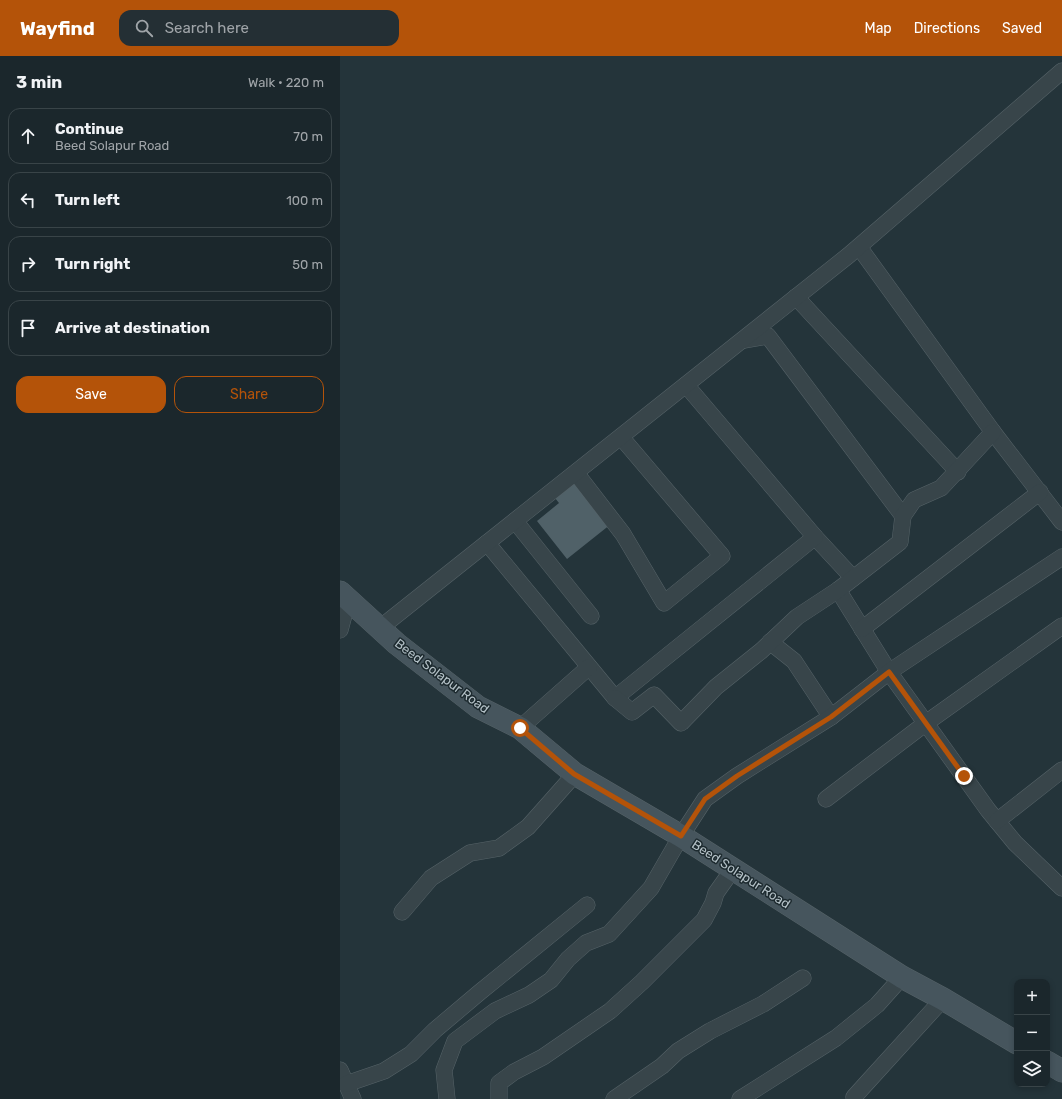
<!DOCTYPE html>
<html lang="en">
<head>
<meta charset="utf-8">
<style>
  :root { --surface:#1b272c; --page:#242f34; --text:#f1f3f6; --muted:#a0a5a9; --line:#394448; --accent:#b45309 }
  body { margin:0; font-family:Rubik,sans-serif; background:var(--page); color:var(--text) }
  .controls { position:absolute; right:12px; bottom:12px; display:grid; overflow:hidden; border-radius:8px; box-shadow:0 2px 6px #0003 }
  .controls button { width:36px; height:36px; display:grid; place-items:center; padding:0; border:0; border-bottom:1px solid var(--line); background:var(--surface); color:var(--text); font:20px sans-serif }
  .stop { position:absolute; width:12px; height:12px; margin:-9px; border:3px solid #b45309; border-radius:50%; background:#fff }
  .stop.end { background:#b45309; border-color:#fff; box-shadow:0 1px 4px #0008 }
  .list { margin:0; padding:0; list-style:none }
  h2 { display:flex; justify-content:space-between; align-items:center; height:52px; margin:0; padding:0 16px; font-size:17px }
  h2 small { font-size:13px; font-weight:400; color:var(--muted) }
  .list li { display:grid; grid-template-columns:26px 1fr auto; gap:12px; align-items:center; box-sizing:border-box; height:56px; margin:0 8px 8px; padding:0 8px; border:1px solid var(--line); border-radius:12px }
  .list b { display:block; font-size:15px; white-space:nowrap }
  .list p { margin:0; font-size:13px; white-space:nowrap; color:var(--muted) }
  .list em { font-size:13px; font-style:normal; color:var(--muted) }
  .actions { display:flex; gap:8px; padding:12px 16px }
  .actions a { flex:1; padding:9px 0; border:1px solid var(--accent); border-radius:12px; text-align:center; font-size:14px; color:var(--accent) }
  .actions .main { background:var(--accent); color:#fff }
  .icon { flex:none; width:22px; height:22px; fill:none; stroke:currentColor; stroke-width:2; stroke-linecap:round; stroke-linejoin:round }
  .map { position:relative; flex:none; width:722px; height:1043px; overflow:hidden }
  header { display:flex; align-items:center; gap:24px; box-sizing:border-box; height:56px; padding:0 20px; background:var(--accent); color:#fff }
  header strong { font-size:19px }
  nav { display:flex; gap:22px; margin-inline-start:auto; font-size:14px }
  .search { width:280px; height:36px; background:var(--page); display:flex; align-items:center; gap:10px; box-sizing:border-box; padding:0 14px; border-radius:12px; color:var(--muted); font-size:15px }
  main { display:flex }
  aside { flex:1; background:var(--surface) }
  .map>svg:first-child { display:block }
</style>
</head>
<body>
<header>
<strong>Wayfind</strong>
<div class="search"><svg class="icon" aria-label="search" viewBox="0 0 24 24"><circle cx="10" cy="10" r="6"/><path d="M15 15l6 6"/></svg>Search here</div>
<nav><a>Map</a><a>Directions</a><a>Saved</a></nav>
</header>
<main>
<aside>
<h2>3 min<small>Walk · 220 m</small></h2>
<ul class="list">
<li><svg class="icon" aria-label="ahead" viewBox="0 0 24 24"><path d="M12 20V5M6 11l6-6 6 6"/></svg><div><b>Continue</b><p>Beed Solapur Road</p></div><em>70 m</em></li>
<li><svg class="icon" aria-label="left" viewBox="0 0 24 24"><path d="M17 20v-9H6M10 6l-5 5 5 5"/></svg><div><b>Turn left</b></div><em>100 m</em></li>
<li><svg class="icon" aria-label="right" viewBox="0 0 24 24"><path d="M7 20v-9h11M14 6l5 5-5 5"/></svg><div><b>Turn right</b></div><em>50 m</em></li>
<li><svg class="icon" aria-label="arrive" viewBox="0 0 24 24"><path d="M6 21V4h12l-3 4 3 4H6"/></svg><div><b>Arrive at destination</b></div></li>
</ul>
<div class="actions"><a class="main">Save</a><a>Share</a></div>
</aside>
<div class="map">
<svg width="722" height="1043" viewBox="0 0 722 1043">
  <rect width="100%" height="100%" fill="#24343a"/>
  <!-- building -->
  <path fill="#506168" d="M234 419 271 468 227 503 197 465 219 447 211 437Z"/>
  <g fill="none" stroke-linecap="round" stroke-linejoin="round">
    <defs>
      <g id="street">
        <path d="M519 191 653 376 722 466"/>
        <path d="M456 241 618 416"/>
        <path d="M404 284 428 280 563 460"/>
        <path d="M236 417 283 478 324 547 382 500 281 381"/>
        <path d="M175 465 251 560"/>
        <path d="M475 481 513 522"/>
        <path d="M147 487 275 642 475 481 346 329"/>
        <path d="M498 534 549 616 648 754 675 787 722 832"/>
        <path d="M40 572 509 199 722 15"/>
        <path d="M522 573 700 436"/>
        <path d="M0 574 8 544"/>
        <path d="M430 586 454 605 491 661"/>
        <path d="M275 642 292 656 314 639 341 667 376 631 421 595 457 561 498 534 560 486 563 460 574 444 601 432 653 376"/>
        <path d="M180 672 249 611"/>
        <path d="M486 743 586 667 722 570"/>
        <path d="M657 765 722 714"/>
        <path d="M62 856 91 822 130 797 159 792 188 771 235 718"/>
        <path d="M0 1014 13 1043"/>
        <path d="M6 1028 44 1015 71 998 95 974 140 936 247 849"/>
        <path d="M107 1043 104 1014 115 985 155 955 189 939 211 924 228 903 246 887 269 878 311 832 341 780 365 743 397 720 491 661 549 616 722 501"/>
        <path d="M159 1043V1027L174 1016 203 1001 270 955 302 926 364 864 373 847 376 837 393 813"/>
        <path d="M274 1043 322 1010 338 995 370 975 423 948 463 922"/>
        <path d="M400 1043 496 982 537 949 562 921"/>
        <path d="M515 1043 514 1041 523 1031 603 943"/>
      </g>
      <g id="secondary">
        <path d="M0 536 57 588 138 651 180 672 235 718 341 780 562 921 603 943 677 987"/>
        <path d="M707 1006 722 1015"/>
      </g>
    </defs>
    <!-- street casing -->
    <use href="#street" stroke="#566368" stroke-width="17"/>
    <!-- secondary casing -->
    <use href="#secondary" stroke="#566368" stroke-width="23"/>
    <!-- street -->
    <use href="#street" stroke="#38454a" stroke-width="16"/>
    <!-- secondary -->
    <use href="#secondary" stroke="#46555d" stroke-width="22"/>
  </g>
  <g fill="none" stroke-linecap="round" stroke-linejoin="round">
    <!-- route -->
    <path stroke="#b45309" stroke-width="5" d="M180 672 234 718 341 780 365 743 397 720 491 661 549 616 624 720"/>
  </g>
  <g text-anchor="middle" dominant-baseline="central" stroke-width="3" stroke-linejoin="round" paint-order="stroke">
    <!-- street labels -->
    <g font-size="13" fill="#b3c0c6" stroke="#1d2a2f">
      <text transform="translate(102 620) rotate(37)">Beed Solapur Road</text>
      <text transform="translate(401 818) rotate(33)">Beed Solapur Road</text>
    </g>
  </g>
</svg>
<div class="controls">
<button>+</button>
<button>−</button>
<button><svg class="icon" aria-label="layers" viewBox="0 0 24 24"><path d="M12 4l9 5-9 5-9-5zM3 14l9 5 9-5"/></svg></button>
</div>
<div class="stop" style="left:180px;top:672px"></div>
<div class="stop end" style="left:624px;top:720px"></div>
</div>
</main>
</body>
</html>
